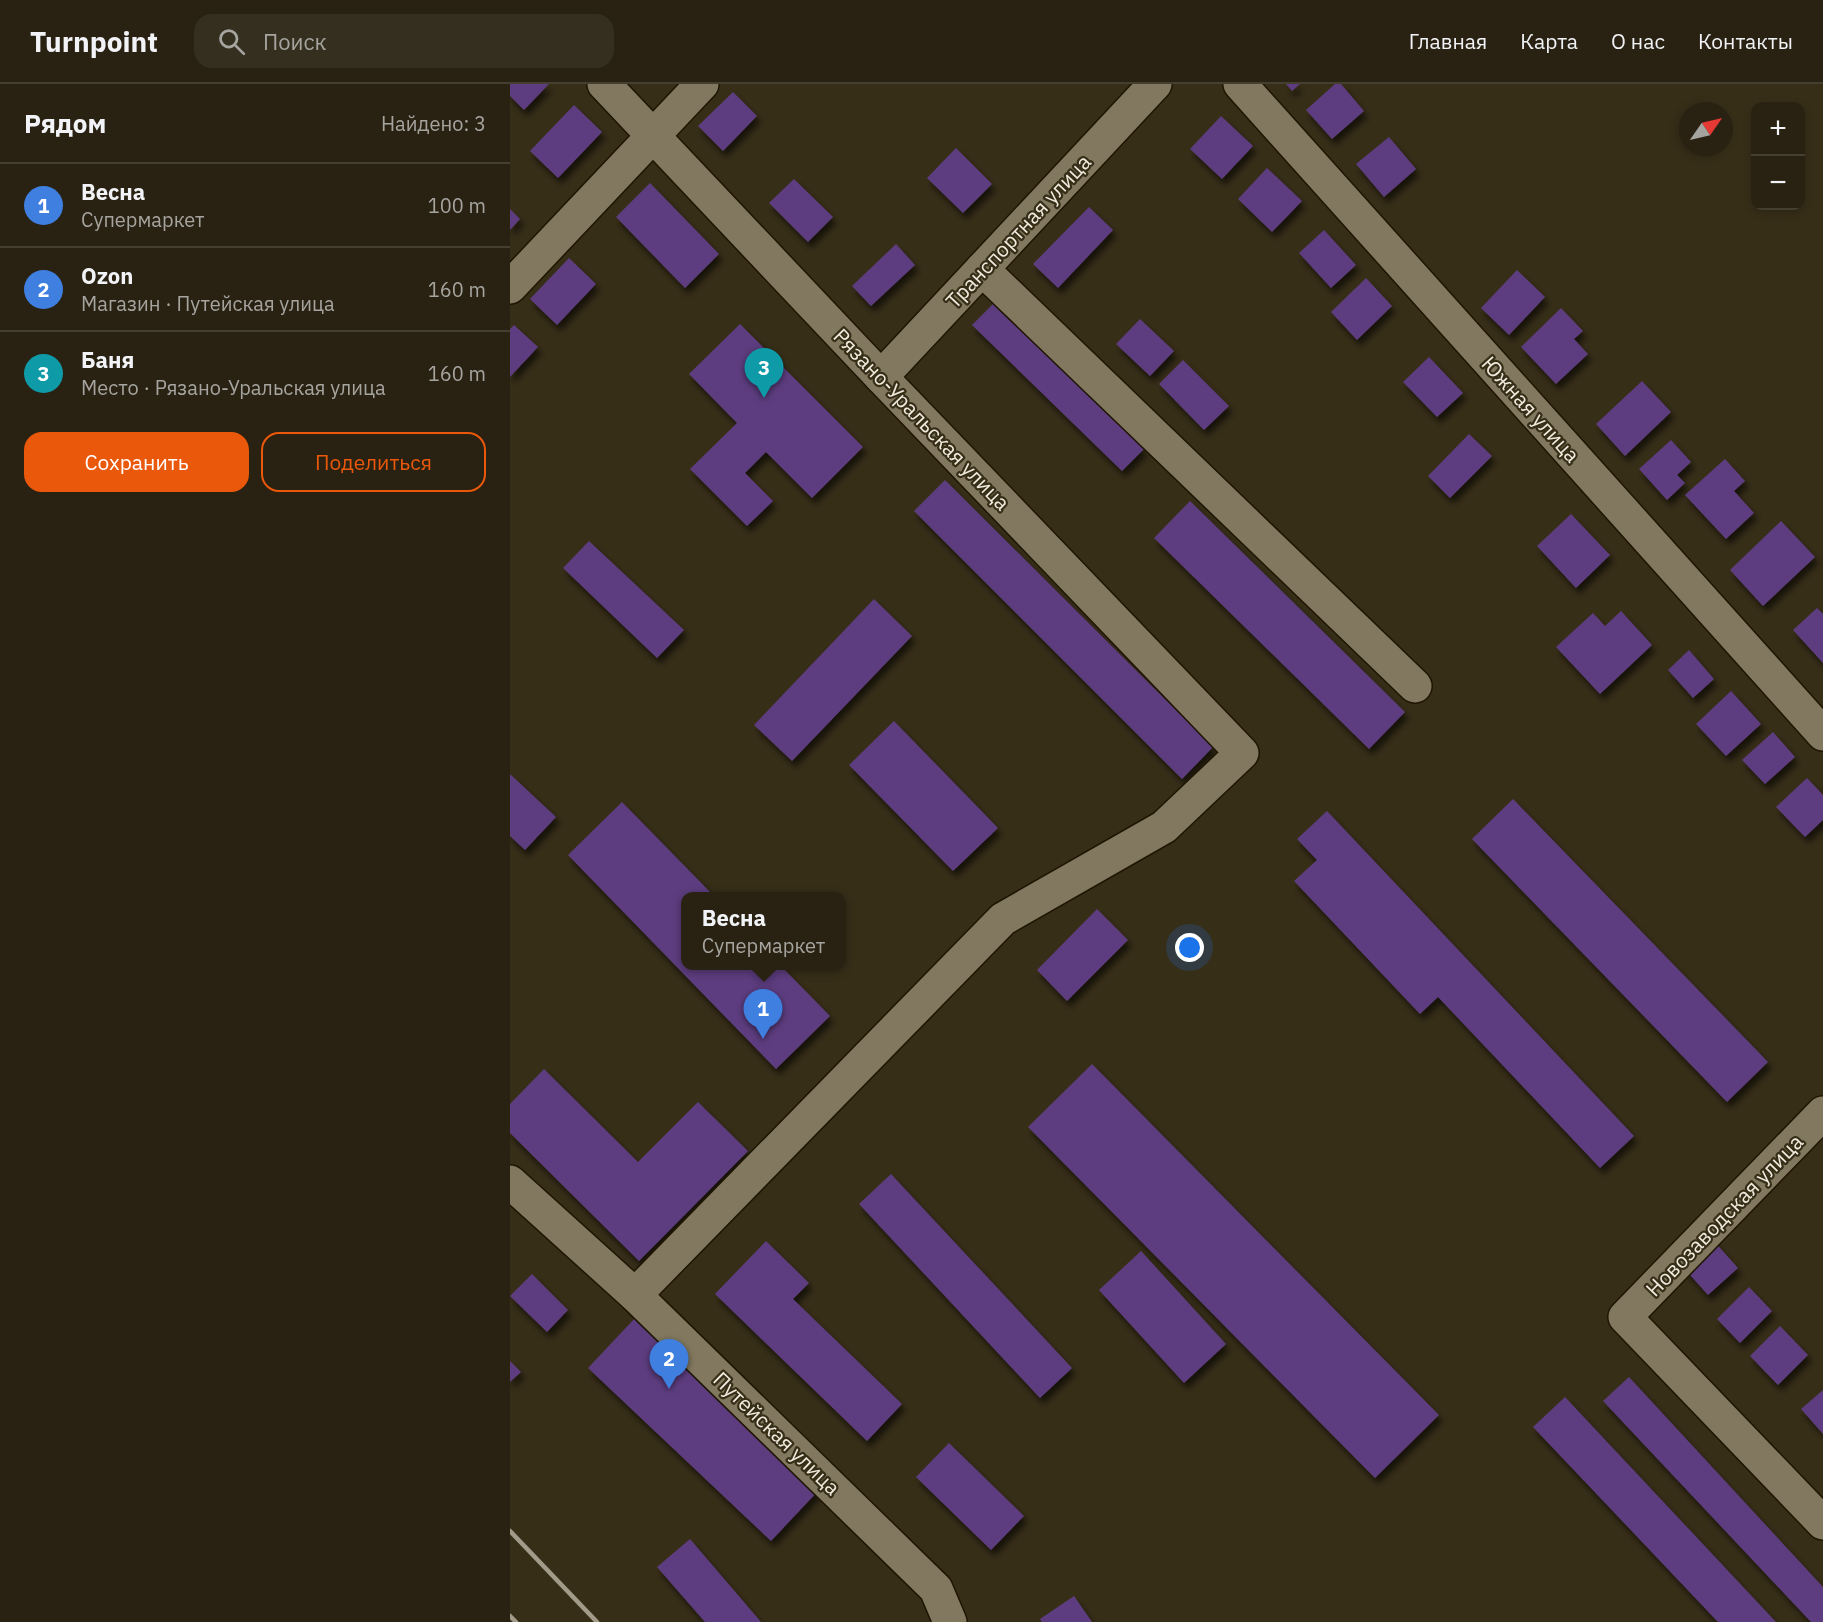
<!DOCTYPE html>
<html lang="ru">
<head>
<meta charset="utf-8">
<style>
  :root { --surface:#292212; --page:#352f20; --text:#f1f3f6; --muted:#a5a49f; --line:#453f32; --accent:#ea580c }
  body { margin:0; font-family:"IBM Plex Sans",sans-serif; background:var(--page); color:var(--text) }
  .controls { position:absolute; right:18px; top:18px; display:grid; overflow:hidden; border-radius:12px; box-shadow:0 3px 9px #0003 }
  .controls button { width:54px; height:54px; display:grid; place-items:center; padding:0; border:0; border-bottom:2px solid var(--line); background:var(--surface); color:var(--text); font:30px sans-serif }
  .compass { position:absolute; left:1169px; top:18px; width:54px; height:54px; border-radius:50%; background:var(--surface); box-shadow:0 3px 9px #0003; rotate:56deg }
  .you { position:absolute; left:680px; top:864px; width:21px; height:21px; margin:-15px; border:4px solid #fff; border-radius:50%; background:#1a73e8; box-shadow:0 0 0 9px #1a73e833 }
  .badge { display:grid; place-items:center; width:39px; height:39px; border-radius:50%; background:var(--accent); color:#fff; font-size:20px; font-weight:700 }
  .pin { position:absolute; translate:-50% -50px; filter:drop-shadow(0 2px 3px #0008) }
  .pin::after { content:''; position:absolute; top:32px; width:21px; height:18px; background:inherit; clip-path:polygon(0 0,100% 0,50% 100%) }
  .popup { position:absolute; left:171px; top:808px; width:165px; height:78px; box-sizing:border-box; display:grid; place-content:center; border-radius:12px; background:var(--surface); filter:drop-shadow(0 2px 4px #0005); font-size:20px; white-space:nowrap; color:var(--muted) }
  .popup b { font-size:22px; color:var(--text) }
  .popup::after { content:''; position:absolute; left:50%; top:100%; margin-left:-12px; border:12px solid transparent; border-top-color:var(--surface) }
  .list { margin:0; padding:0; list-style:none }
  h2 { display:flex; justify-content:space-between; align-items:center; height:78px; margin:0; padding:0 24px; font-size:26px }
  h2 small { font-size:20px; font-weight:400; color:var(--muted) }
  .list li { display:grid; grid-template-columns:39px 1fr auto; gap:18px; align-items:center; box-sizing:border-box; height:84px; padding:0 24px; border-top:2px solid var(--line) }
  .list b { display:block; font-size:22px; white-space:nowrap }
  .list p { margin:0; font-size:20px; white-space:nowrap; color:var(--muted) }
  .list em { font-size:20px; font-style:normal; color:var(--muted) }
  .actions { display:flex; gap:12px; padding:18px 24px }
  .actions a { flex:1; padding:14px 0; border:2px solid var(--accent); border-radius:18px; text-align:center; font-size:21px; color:var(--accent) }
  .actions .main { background:var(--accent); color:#fff }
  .icon { flex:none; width:33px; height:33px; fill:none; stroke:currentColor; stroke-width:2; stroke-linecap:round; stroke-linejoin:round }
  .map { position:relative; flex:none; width:1313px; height:1538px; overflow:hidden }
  header { display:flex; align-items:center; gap:36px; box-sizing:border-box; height:84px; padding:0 30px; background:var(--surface); border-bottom:2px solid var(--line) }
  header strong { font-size:28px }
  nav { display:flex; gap:33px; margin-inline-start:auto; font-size:21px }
  .search { width:420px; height:54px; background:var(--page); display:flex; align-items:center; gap:15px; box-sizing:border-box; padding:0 21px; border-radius:18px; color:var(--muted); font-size:22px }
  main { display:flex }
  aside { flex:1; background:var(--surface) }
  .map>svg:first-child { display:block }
</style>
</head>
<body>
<header>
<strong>Turnpoint</strong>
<div class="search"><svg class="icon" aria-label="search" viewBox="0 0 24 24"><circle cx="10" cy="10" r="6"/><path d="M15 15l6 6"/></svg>Поиск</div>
<nav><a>Главная</a><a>Карта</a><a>О нас</a><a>Контакты</a></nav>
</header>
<main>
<aside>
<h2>Рядом<small>Найдено: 3</small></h2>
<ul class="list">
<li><span class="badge" style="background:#3f7fe0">1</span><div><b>Весна</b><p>Супермаркет</p></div><em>100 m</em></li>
<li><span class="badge" style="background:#3f7fe0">2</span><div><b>Ozon</b><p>Магазин · Путейская улица</p></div><em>160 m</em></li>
<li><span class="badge" style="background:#0f9aa8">3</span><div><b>Баня</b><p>Место · Рязано-Уральская улица</p></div><em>160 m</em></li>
</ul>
<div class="actions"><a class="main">Сохранить</a><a>Поделиться</a></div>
</aside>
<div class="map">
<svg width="1313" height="1538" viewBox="0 0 1313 1538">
  <defs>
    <filter id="shadow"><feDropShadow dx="3.5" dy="6" stdDeviation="3" flood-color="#0009"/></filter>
  </defs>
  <rect width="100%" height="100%" fill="#372e18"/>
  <!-- building -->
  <g fill="#5d3d7f" filter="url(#shadow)">
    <path d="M0 0H39L14 26 0 12Z"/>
    <path d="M776 0H790L782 7Z"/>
    <path d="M825 0H831L854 27 822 55 796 26Z"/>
    <path d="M223 8 247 32 213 67 188 42Z"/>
    <path d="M64 21 92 48 48 94 20 67Z"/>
    <path d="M711 32 743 62 712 95 680 65Z"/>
    <path d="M879 53 906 85 874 113 846 80Z"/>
    <path d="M446 64 482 100 453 129 417 94Z"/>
    <path d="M757 84 792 117 762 148 728 115Z"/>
    <path d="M284 95 323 133 298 158 259 119Z"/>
    <path d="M140 99 209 170 175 204 106 133Z"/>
    <path d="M579 123 603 146 548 204 523 180Z"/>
    <path d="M0 125 10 135 0 146Z"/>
    <path d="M814 146 846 181 821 204 789 169Z"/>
    <path d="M386 160 405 181 361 222 342 202Z"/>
    <path d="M59 174 86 200 47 241 20 215Z"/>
    <path d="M1007 186 1035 213 999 251 971 224Z"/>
    <path d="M856 194 882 222 847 256 821 228Z"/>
    <path d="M484 219 634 365 612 387 462 241Z"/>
    <path d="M1051 224 1073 247 1064 255 1078 270 1046 300 1011 263Z"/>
    <path d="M630 235 664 267 640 292 606 260Z"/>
    <path d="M230 240 353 363 302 414 256 368 235 389 263 417 237 442 180 385 227 339 179 290Z"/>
    <path d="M4 241 28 263 0 293V245Z"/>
    <path d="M919 273 953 309 927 333 893 298Z"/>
    <path d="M673 276 719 322 694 346 649 300Z"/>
    <path d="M1132 297 1161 328 1115 372 1086 340Z"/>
    <path d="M959 350 982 372 940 414 918 392Z"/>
    <path d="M1161 356 1181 378 1167 391 1175 399 1157 416 1129 385Z"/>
    <path d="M1215 375 1235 397 1224 407 1244 429 1216 455 1175 411Z"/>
    <path d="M435 396 703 663 672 695 404 427Z"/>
    <path d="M680 417 895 628 859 665 644 454Z"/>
    <path d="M1061 430 1100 471 1066 504 1027 462Z"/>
    <path d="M1271 437 1305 473 1253 522 1220 486Z"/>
    <path d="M79 457 174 546 147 574 53 484Z"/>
    <path d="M364 515 402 552 282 677 244 641Z"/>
    <path d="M1307 524 1313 530V579L1283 546Z"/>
    <path d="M1111 527 1142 561 1090 610 1046 563 1083 529 1095 542Z"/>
    <path d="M1179 566 1204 595 1183 614 1158 586Z"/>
    <path d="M1221 607 1251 640 1216 672 1186 640Z"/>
    <path d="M384 637 488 744 443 787 339 681Z"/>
    <path d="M1263 648 1285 673 1255 700 1232 676Z"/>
    <path d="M0 690 46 733 15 766 0 752Z"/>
    <path d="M1297 694 1313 711V736L1295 753 1266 723Z"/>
    <path d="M1003 715 1258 978 1217 1018 962 755Z"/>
    <path d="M112 718 204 812H175V882H271L320 932 266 985 58 771Z"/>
    <path d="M817 727 1124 1052 1090 1084 928 913 910 930 784 797 807 776 787 755Z"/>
    <path d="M587 825 618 856 557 917 527 886Z"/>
    <path d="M582 980 929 1331 865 1394 518 1043Z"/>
    <path d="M34 985 128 1078 188 1018 238 1067 129 1177 0 1049V1020Z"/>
    <path d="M381 1090 562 1284 530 1314 349 1120Z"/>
    <path d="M1202 1155 1228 1184 1198 1211 1172 1182Z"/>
    <path d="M256 1157 299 1199 283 1215 392 1320 357 1357 205 1210Z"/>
    <path d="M631 1167 716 1260 674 1299 589 1206Z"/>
    <path d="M22 1190 58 1226 37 1248 0 1212Z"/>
    <path d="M1239 1203 1262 1227 1230 1259 1207 1235Z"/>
    <path d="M126 1233 309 1406 261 1457 78 1284Z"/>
    <path d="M1270 1242 1298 1271 1268 1301 1240 1272Z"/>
    <path d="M0 1277 11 1288 0 1298Z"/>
    <path d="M1119 1293 1313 1503V1538H1301L1093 1317Z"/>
    <path d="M1313 1306V1350L1291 1325Z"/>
    <path d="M1055 1313 1266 1538H1208L1023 1343Z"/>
    <path d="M439 1359 514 1432 481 1466 406 1393Z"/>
    <path d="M180 1455 251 1538H195L147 1483Z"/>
    <path d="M564 1512 582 1538H532L530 1535Z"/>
  </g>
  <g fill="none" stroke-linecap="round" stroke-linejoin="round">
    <defs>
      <g id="minor">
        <path d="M94 0 371 293 732 669 654 743 493 835 125 1211"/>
        <path d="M730 0 1313 650"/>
        <path d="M472 185 905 602"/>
        <path d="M0 203 192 0"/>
        <path d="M371 293 645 0"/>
        <path d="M1313 1029 1115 1233 1313 1439"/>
        <path d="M0 1098 125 1211 426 1505 440 1538"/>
      </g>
    </defs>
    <!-- minor casing -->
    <use href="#minor" stroke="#1e1602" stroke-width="36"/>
    <!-- minor -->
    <use href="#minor" stroke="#82785f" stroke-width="33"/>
    <!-- rail -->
    <g stroke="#a29b8a" stroke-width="4.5">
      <path d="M0 1447 87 1538"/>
      <path d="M0 1532 6 1538"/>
    </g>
  </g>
  <g text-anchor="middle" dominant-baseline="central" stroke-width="4.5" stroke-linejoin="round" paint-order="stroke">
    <!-- street labels -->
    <g font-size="21" fill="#f1ebdd" stroke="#372e18">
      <text transform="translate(508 147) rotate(-47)">Транспортная улица</text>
      <text transform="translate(1021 325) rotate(48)">Южная улица</text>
      <text transform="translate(412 335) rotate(46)">Рязано-Уральская улица</text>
      <text transform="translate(1214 1131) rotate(-46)">Новозаводская улица</text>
      <text transform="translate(267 1349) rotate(44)">Путейская улица</text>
    </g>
  </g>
</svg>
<div class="controls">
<button>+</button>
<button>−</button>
</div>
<svg class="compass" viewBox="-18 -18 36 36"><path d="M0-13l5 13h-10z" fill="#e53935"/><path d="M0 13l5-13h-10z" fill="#a5a49f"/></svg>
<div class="you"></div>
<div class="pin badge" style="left:253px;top:955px;background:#3f7fe0">1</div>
<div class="popup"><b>Весна</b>Супермаркет</div>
<div class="pin badge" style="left:159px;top:1305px;background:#3f7fe0">2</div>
<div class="pin badge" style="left:254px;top:314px;background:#0f9aa8">3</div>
</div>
</main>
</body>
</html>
